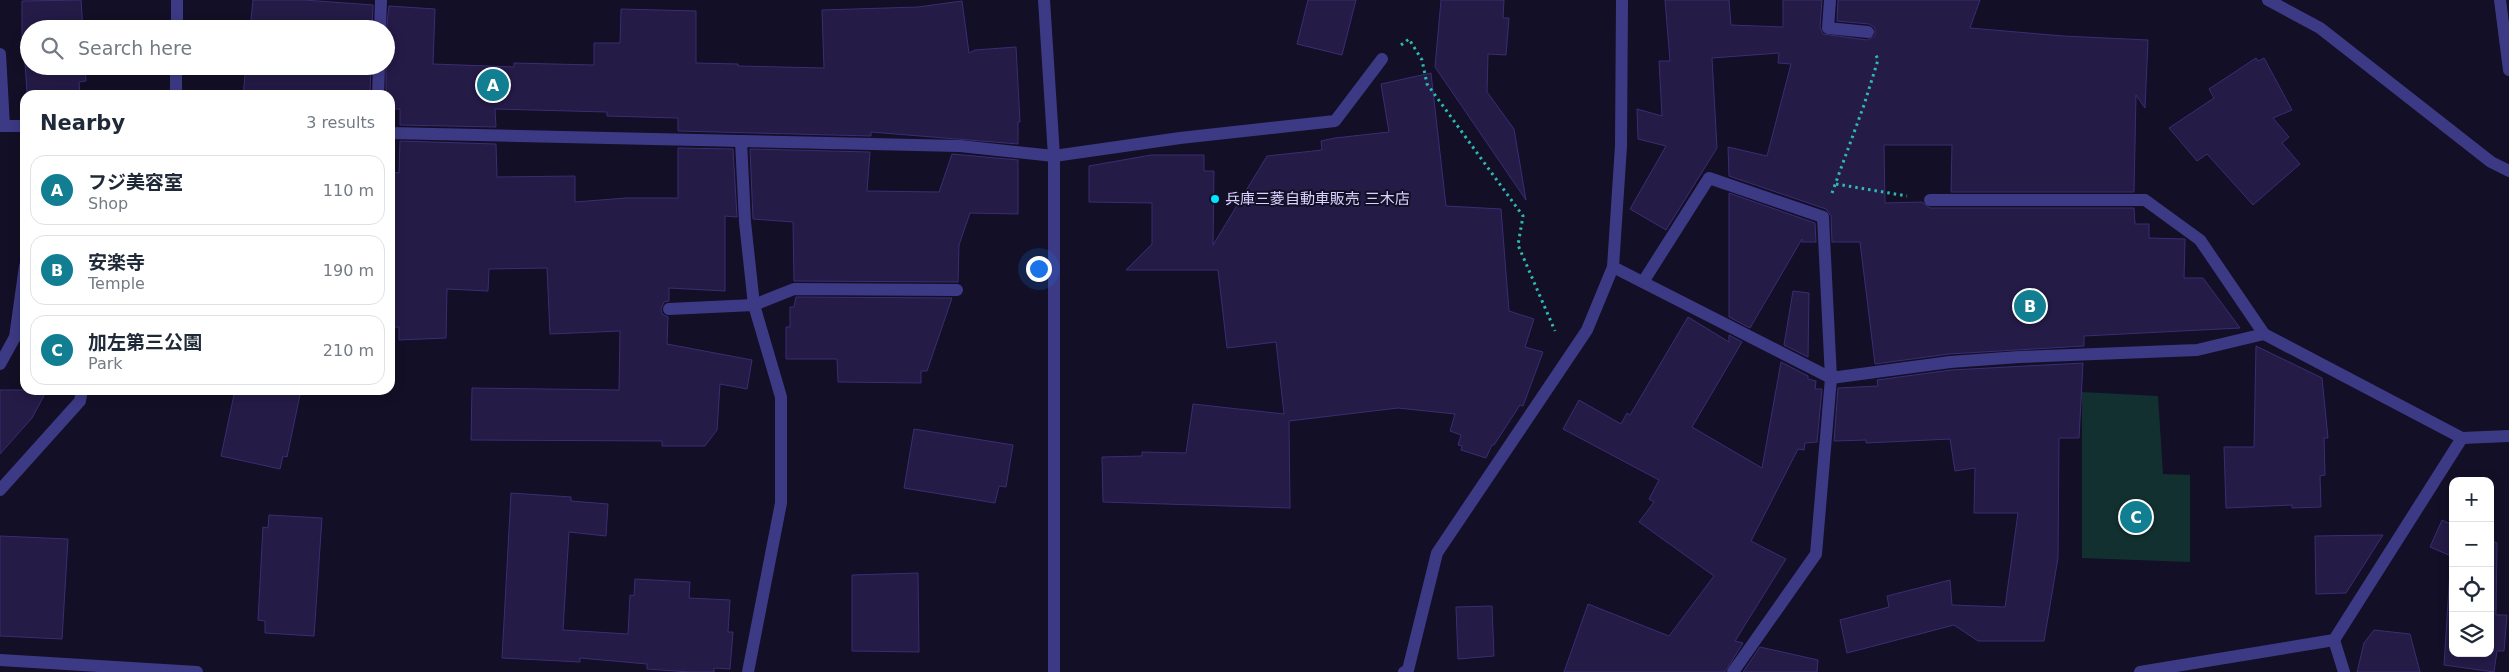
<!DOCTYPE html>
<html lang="en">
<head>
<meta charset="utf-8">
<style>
  :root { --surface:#fff; --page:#f6f6f7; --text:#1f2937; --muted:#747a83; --line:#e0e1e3; --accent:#117e91 }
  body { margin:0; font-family:"DejaVu Sans","Noto Sans JP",sans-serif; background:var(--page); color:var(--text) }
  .controls { position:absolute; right:15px; bottom:15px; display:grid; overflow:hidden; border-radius:10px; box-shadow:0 2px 12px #0003 }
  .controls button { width:45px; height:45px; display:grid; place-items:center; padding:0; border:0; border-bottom:1px solid var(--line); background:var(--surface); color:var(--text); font:25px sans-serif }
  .you { position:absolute; left:1038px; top:268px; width:18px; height:18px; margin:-12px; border:4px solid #fff; border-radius:50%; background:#1a73e8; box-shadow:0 0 0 8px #1a73e833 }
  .badge { display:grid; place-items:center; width:32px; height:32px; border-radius:50%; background:var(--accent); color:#fff; font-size:16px; font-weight:700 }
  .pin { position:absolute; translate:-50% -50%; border:2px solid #fff; box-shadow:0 1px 5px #0006 }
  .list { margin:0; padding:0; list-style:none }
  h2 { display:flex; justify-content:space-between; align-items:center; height:65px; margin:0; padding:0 20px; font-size:21px }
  h2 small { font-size:16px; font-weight:400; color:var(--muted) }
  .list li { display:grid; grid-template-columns:32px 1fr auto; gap:15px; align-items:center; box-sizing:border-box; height:70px; margin:0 10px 10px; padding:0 10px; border:1px solid var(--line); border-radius:15px }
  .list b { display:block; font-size:19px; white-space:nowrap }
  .list p { margin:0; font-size:16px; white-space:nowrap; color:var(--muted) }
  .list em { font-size:16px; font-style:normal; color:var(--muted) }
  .icon { flex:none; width:28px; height:28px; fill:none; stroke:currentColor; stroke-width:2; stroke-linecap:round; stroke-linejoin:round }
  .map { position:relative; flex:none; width:2509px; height:672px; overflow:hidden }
  .search { position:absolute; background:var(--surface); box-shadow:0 2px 12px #0003; left:20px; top:20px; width:375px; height:55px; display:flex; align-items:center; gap:12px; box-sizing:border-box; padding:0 18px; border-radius:28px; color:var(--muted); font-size:19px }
  .panel { position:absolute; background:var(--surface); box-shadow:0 2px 12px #0003; left:20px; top:90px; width:375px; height:305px; border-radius:15px }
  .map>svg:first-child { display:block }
</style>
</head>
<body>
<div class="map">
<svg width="2509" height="672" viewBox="0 0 2509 672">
  <rect width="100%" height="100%" fill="#130f26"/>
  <!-- green -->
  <path fill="#12302f" d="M2082 392 2158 396 2163 474 2190 475V562L2082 558Z"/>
  <!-- building -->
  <g fill="#241b47" stroke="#3b2d73">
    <path d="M81 0 83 29H29V66H85L86 81 79 82 80 95 27 92 24 49H22V1Z"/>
    <path d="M253 0H304L373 5 372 29H250Z"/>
    <path d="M1308 0H1356L1342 55 1297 44Z"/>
    <path d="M1441 0H1504L1503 18H1509L1506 55 1488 54 1487 92 1514 129 1526 200 1435 67Z"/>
    <path d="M1665 0H1729L1731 25 1783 27V0H1822L1820 27 1823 34 1867 40 1875 36V28L1869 24 1837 21 1838 0H1980L1970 28 2063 36 2148 40 2145 108 2136 95 2134 192H1951L1952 145H1884L1885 203 1922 202 1930 208H2134L2135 224H2149V238L2185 239 2184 278H2203L2240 328 2084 336V346L1949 354 1875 364 1860 242H1832L1831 216 1826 209 1729 176 1728 147 1767 156 1791 64 1778 63 1779 53 1712 58 1717 148 1666 230 1630 209 1666 146 1638 139 1637 109 1662 116 1659 61H1670Z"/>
    <path d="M962 1 969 53 975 50 1016 47 1020 122H1018V144L871 132V136L678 131V118L607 116V112L495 109 496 127 400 125V109H390V95H386V34L389 6 435 9 433 64 514 67V63L594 65V43H620L621 9 696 11V63L738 64V66L824 68 822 10 918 7Z"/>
    <path d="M2256 58 2258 61 2264 58 2292 110 2273 118 2289 137 2282 143 2300 164 2253 205 2207 154 2197 161 2169 128 2214 98 2209 89Z"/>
    <path d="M246 66H371L370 95H243Z"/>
    <path d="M1431 73 1446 206 1501 209 1509 311 1534 319 1525 347 1543 352 1523 406 1520 405 1494 445H1492L1486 458 1461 450 1462 446 1458 445 1461 435 1450 431 1455 414 1398 408 1289 421 1290 508 1103 502 1102 457 1142 456V452L1186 453 1193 404 1284 414 1276 342 1227 348 1218 270H1126L1152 244V203L1089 202V166L1151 155H1204V171H1214L1213 245 1267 156 1322 150 1321 141 1335 138 1389 132 1381 84Z"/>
    <path d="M400 141 496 144 497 177 575 176V202L626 198H678V148L733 149 737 217 725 216V291L669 288V301L664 302 661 309 662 314 668 317 667 344 752 360 747 389 720 384 717 430 705 446H662V441L471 440 472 388 619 390 620 331 550 334 547 268 489 269 488 291 447 289 446 338 399 340V327H392V228L393 172 399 173Z"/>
    <path d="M750 149 870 152 867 191 939 192 952 154 1018 160V214L970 213 959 245 958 282 794 281 793 222 753 219Z"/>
    <path d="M1729 193 1815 223 1816 242H1802V239L1750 328 1729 317Z"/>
    <path d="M1793 291 1809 293 1808 357 1784 345Z"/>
    <path d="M796 297 952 298 927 371H921V383L838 382 837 359H786V327H790V307H794Z"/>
    <path d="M1688 317 1729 342V335L1742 342 1692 427 1762 468 1781 362 1808 376V379L1816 381 1815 389H1822L1817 442 1805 443 1804 450 1798 449 1751 541 1786 559 1735 641 1743 643 1725 672H1564L1588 604 1669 636 1714 576 1639 522 1654 502 1649 499 1659 480 1563 429 1579 400 1621 424 1627 413 1630 415Z"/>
    <path d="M2256 346 2322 378 2328 438H2324L2325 475 2320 476 2321 507 2292 508V505L2226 508 2224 447H2254Z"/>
    <path d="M2083 363 2079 438H2059L2058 558 2044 641H1978L1954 625 1847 653 1840 620 1889 607 1887 596 1950 580 1952 605 2005 607 2018 513H1974L1975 468 1955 471 1950 439 1866 443V440L1834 441 1838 388 1878 386 1877 380 1951 370Z"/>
    <path d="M0 390H47L32 418 0 454Z"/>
    <path d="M235 390H301L287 457 283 456 280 469 221 456Z"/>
    <path d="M914 429 1013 445 1006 487 999 486 995 503 904 488Z"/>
    <path d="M511 493 571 497V501L608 504 606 536 569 532 563 630 628 634 630 595 634 596 635 579 690 582 689 598 730 600 728 632H733L730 669 714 668V672H690L647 669V664L580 658V662L502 658Z"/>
    <path d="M269 515 322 518 314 636 265 633V621L258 620 263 527 268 528Z"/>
    <path d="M2442 520 2453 525V653H2490V540L2497 543 2496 615H2507L2504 651H2497L2494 672 2444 665 2451 556 2430 547Z"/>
    <path d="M2383 535 2346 593 2316 594 2315 536Z"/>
    <path d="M0 536 68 539 62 639 0 636Z"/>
    <path d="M918 573 919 652 852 651V575Z"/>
    <path d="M1492 606 1494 656 1458 659 1456 607Z"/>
    <path d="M2374 630 2410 634 2420 672H2357L2364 643Z"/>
    <path d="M1760 647 1818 660 1817 672H1743Z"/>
  </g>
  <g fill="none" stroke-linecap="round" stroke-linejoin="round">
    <!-- path -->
    <g stroke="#2fb8b0" stroke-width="3" stroke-dasharray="2.5 4" stroke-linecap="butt">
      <path d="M1401 45 1409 39 1422 60 1427 84 1523 216 1518 245 1555 331"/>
      <path d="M1836 184 1907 196"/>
      <path d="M1832 193 1864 105 1878 60 1876 55"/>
    </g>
    <!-- minor -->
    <g stroke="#3d3a85" stroke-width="12">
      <path d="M1830 0 1828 28 1868 32"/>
      <path d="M2268 0 2320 28 2491 162 2509 171"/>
      <path d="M2500 0 2509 70"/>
      <path d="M177 29V0"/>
      <path d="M380 29 381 0"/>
      <path d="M0 54 4 126"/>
      <path d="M176 95V66"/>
      <path d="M378 95 379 66"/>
      <path d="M0 126H25"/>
      <path d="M390 133 960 146 1054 156 1180 138 1335 121 1382 59"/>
      <path d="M741 141 745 222 754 305 781 397V503L748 672"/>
      <path d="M1930 200H2145L2200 240 2264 334"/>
      <path d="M1613 267 1621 146 1622 0"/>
      <path d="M1643 282 1709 178 1823 217 1831 378 1816 554 1733 672"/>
      <path d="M669 309 754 305 794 289 957 290"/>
      <path d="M0 364 15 337 25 266"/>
      <path d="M0 490 80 401 82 390"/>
      <path d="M2334 640 2344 672"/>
      <path d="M0 660 197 672"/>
      <path d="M1404 672 1408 670 1437 553 1587 330 1613 267 1831 378 1950 362 2019 357 2197 350 2264 334 2462 438 2509 436"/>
      <path d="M2140 672 2334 640 2462 438"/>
    </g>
    <!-- tertiary -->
    <path stroke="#3d3a85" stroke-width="12" d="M1044 0 1054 156V672"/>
  </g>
  <!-- markers -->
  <circle fill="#00e5ff" stroke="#130f26" stroke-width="2" cx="1215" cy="199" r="5"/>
  <g text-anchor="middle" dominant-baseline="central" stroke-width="4" stroke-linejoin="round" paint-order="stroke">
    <!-- poi labels -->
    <g font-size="15" fill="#d9d4ff" stroke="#130f26" text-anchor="start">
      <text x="1225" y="199">兵庫三菱自動車販売 三木店</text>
    </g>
  </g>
</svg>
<div class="controls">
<button>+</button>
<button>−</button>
<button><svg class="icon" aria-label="locate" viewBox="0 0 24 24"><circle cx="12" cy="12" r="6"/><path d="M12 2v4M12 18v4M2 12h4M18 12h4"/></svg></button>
<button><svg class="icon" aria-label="layers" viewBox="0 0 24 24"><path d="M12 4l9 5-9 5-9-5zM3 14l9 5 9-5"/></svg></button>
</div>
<div class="you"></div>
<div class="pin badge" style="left:493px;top:85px">A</div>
<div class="pin badge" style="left:2030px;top:306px">B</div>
<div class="pin badge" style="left:2136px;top:517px">C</div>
<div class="search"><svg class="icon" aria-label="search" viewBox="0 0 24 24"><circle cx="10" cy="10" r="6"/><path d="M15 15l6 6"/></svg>Search here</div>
<section class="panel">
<h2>Nearby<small>3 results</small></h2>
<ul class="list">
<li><span class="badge">A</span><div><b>フジ美容室</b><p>Shop</p></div><em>110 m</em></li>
<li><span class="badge">B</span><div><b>安楽寺</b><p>Temple</p></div><em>190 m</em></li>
<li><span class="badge">C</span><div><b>加左第三公園</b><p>Park</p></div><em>210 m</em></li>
</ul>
</section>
</div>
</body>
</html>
